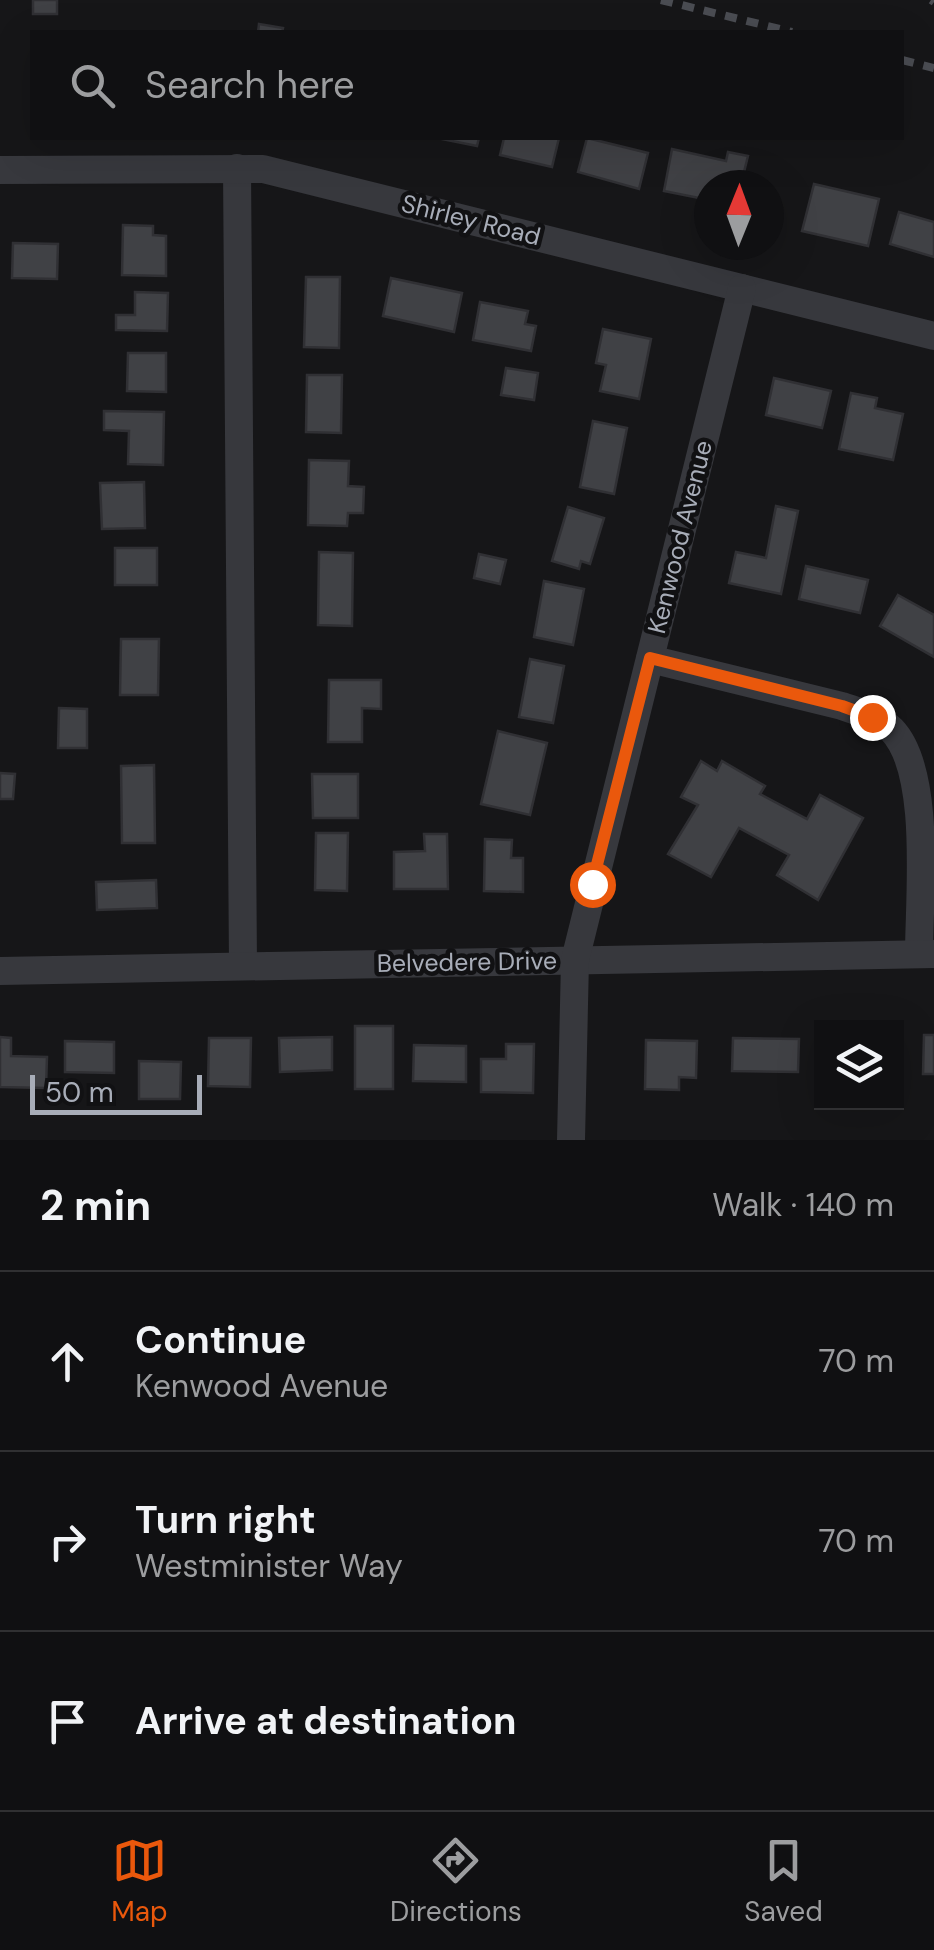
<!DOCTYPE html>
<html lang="en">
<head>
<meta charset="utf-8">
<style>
  :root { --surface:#101012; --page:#19191b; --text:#f1f3f6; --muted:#9c9d9f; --line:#303032; --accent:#ea580c }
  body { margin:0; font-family:"DM Sans",sans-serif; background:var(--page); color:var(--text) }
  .controls { position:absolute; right:30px; bottom:30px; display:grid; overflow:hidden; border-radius:0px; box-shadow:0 10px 40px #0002 }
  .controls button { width:90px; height:90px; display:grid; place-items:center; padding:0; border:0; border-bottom:2px solid var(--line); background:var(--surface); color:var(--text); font:50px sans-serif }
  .compass { position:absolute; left:694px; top:170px; width:90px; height:90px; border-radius:50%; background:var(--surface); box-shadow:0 10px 40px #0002; rotate:1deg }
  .scale { position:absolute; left:30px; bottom:25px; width:172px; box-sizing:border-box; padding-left:10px; border:5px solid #a8adb8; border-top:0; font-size:28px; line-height:35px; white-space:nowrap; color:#a8adb8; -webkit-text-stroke:8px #111113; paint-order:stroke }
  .stop { position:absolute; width:30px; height:30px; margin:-22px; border:8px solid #ea580c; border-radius:50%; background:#fff }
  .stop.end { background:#ea580c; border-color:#fff; box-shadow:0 2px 10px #0008 }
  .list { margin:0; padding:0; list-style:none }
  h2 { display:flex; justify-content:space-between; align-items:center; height:130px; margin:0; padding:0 40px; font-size:42px }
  h2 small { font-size:32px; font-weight:400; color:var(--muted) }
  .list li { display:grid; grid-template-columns:65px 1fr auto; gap:30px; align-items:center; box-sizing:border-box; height:180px; padding:0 40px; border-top:2px solid var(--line) }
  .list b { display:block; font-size:38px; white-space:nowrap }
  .list p { margin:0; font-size:32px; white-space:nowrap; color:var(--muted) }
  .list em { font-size:32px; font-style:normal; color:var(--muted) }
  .icon { flex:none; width:55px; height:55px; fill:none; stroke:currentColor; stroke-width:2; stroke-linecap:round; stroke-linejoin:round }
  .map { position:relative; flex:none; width:934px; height:1140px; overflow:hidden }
  .search { position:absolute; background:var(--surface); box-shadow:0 10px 40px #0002; left:30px; right:30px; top:30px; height:110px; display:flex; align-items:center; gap:25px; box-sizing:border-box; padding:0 35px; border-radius:0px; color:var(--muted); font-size:38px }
  .sheet { height:670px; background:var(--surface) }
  nav { display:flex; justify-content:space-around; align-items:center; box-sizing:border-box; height:140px; border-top:2px solid var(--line); background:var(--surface); font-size:28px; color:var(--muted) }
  nav a { display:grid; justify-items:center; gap:5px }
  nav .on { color:var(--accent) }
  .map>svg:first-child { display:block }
</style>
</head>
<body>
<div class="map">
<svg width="934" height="1140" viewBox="0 0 934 1140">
  <rect width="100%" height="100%" fill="#161618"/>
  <!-- building -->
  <g fill="#404145" stroke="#303034" stroke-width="2.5">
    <rect x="33" y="0" width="24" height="14"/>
    <path d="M259 24 283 28 282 32H258Z"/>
    <path d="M437 138H479L477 146Z"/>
    <path d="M504 138H559L552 167 500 155Z"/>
    <path d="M587 138 648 153 639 189 578 172Z"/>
    <path d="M672 149 726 161 728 152 748 156 742 180 722 176 720 185H709V200L664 191Z"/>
    <path d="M814 184 879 199 868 246 802 231Z"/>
    <path d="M899 212 934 222V257L890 244Z"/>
    <path d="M123 225 153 226V235L166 236V276L122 275Z"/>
    <path d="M13 243 58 244 57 279 12 278Z"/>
    <path d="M306 277H340L339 348 304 347Z"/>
    <path d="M391 278 462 293 454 332 383 316Z"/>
    <path d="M135 292 168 293 167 331 116 330V315H135Z"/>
    <path d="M480 302 528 311 525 324 536 326 531 351 473 340Z"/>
    <path d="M603 329 651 339 639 399 600 391 606 365 596 363Z"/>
    <path d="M128 353H166V392L127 391Z"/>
    <path d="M506 368 538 373 534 400 501 395Z"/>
    <path d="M307 375H342L341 433 306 432Z"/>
    <path d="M774 378 831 391 822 428 766 415Z"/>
    <path d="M851 393 877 398 875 408 903 414 893 460 839 449Z"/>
    <path d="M104 411 164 412 163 465 128 464 129 431 104 430Z"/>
    <path d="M593 421 627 428 614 494 580 487Z"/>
    <path d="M309 460 349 461 348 486 364 487 363 513H348L347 526 308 525Z"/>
    <path d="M144 482 145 528 102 529 100 483Z"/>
    <path d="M776 506 798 511 781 594 729 583 736 552 766 558Z"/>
    <path d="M568 507 604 518 590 564 581 561 579 569 552 561Z"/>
    <rect x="115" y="548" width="42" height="37"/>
    <path d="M319 552 353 553 352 626 318 625Z"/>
    <path d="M479 554 506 560 500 584 474 578Z"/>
    <path d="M806 566 868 580 860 613 799 599Z"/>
    <path d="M544 581 584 589 573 645 534 637Z"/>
    <path d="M898 595 934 615V657L880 626Z"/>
    <path d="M121 639H159L158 695H120Z"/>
    <path d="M530 659 564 666 553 723 519 717Z"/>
    <path d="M329 680H381V709L362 708V742H328Z"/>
    <path d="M59 708 87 709V748H58Z"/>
    <path d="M498 731 547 743 530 815 481 804Z"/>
    <path d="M701 761 717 771 722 761 765 786 760 794 807 819 820 795 863 818 818 900 777 875 789 855 739 828 711 877 668 854 698 805 681 797Z"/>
    <path d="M154 765 155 843H122L121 766Z"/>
    <path d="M0 773 15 774 13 799H0Z"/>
    <path d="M312 774H358V818H313Z"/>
    <path d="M316 833H348L347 891 315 890Z"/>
    <path d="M424 834H447L448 889H394V852L425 851Z"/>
    <path d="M485 839 512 840 511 858H523V892L484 891Z"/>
    <path d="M156 880 157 908 97 910 96 882Z"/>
    <rect x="355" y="1026" width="38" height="63"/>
    <path d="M924 1035H934V1074H923Z"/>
    <path d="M0 1037 11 1038V1056L47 1057 46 1088 0 1087Z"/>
    <path d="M332 1037V1070L280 1072 279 1038Z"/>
    <path d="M209 1038H251L250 1087 208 1086Z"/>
    <path d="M733 1038 799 1039 798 1072 732 1071Z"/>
    <path d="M646 1040 697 1041 696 1078 679 1077V1090L645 1089Z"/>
    <path d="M65 1041 114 1042V1073L65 1072Z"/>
    <path d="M506 1044H534L533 1093 481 1092V1059H506Z"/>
    <path d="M414 1045 466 1046V1082L413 1081Z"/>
    <path d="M139 1061 181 1062 180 1099H139Z"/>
  </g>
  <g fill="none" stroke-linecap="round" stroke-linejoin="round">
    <!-- minor -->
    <g stroke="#37383d" stroke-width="28">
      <path d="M237 168 243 966"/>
      <path d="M0 170 263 169 934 336"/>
      <path d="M650 659 842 706C859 712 879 717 892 730 932 772 919 897 919 954"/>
      <path d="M0 971 934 954"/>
      <path d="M571 1140 575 960 742 288"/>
    </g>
    <!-- rail -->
    <g stroke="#4a4c52" stroke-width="8" stroke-dasharray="12 10" stroke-linecap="butt">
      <path d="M661 0 792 32"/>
      <path d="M931 0 934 2"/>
      <path d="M902 60 934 68"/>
    </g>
  </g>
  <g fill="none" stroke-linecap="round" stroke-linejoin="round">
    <!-- route -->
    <path stroke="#ea580c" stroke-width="12" d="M592 884 650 658 842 706 872 717"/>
  </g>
  <g text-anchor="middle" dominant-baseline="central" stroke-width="9" stroke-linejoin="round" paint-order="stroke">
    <!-- street labels -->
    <g font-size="25" fill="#a8adb8" stroke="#111113">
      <text transform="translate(471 220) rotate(14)">Shirley Road</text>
      <text transform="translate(680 537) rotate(-76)">Kenwood Avenue</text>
      <text transform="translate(467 962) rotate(-1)">Belvedere Drive</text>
    </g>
  </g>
</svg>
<div class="controls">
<button><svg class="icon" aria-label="layers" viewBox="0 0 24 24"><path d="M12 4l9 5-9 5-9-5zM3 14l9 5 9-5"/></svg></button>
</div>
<svg class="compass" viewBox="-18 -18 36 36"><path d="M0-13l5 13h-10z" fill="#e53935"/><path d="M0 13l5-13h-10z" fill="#9c9d9f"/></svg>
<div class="scale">50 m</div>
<div class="stop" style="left:592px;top:884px"></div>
<div class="stop end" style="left:872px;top:717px"></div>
<div class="search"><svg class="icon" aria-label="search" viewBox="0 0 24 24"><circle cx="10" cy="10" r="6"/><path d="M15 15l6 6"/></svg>Search here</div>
</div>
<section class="sheet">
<h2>2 min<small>Walk · 140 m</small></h2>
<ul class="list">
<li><svg class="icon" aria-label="ahead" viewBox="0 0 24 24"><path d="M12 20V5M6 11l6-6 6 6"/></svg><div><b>Continue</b><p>Kenwood Avenue</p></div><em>70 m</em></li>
<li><svg class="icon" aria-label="right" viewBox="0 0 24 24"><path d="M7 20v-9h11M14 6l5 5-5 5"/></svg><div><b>Turn right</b><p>Westminister Way</p></div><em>70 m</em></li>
<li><svg class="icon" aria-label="arrive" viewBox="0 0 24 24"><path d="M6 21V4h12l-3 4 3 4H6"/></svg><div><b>Arrive at destination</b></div></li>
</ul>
</section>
<nav>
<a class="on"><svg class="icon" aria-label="map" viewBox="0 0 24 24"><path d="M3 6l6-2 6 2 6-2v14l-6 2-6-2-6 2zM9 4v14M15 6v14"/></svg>Map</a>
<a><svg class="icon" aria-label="directions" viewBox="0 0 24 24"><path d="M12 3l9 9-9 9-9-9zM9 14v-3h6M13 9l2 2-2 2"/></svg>Directions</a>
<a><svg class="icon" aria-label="saved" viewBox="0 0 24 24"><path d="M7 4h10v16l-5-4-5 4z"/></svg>Saved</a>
</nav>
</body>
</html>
